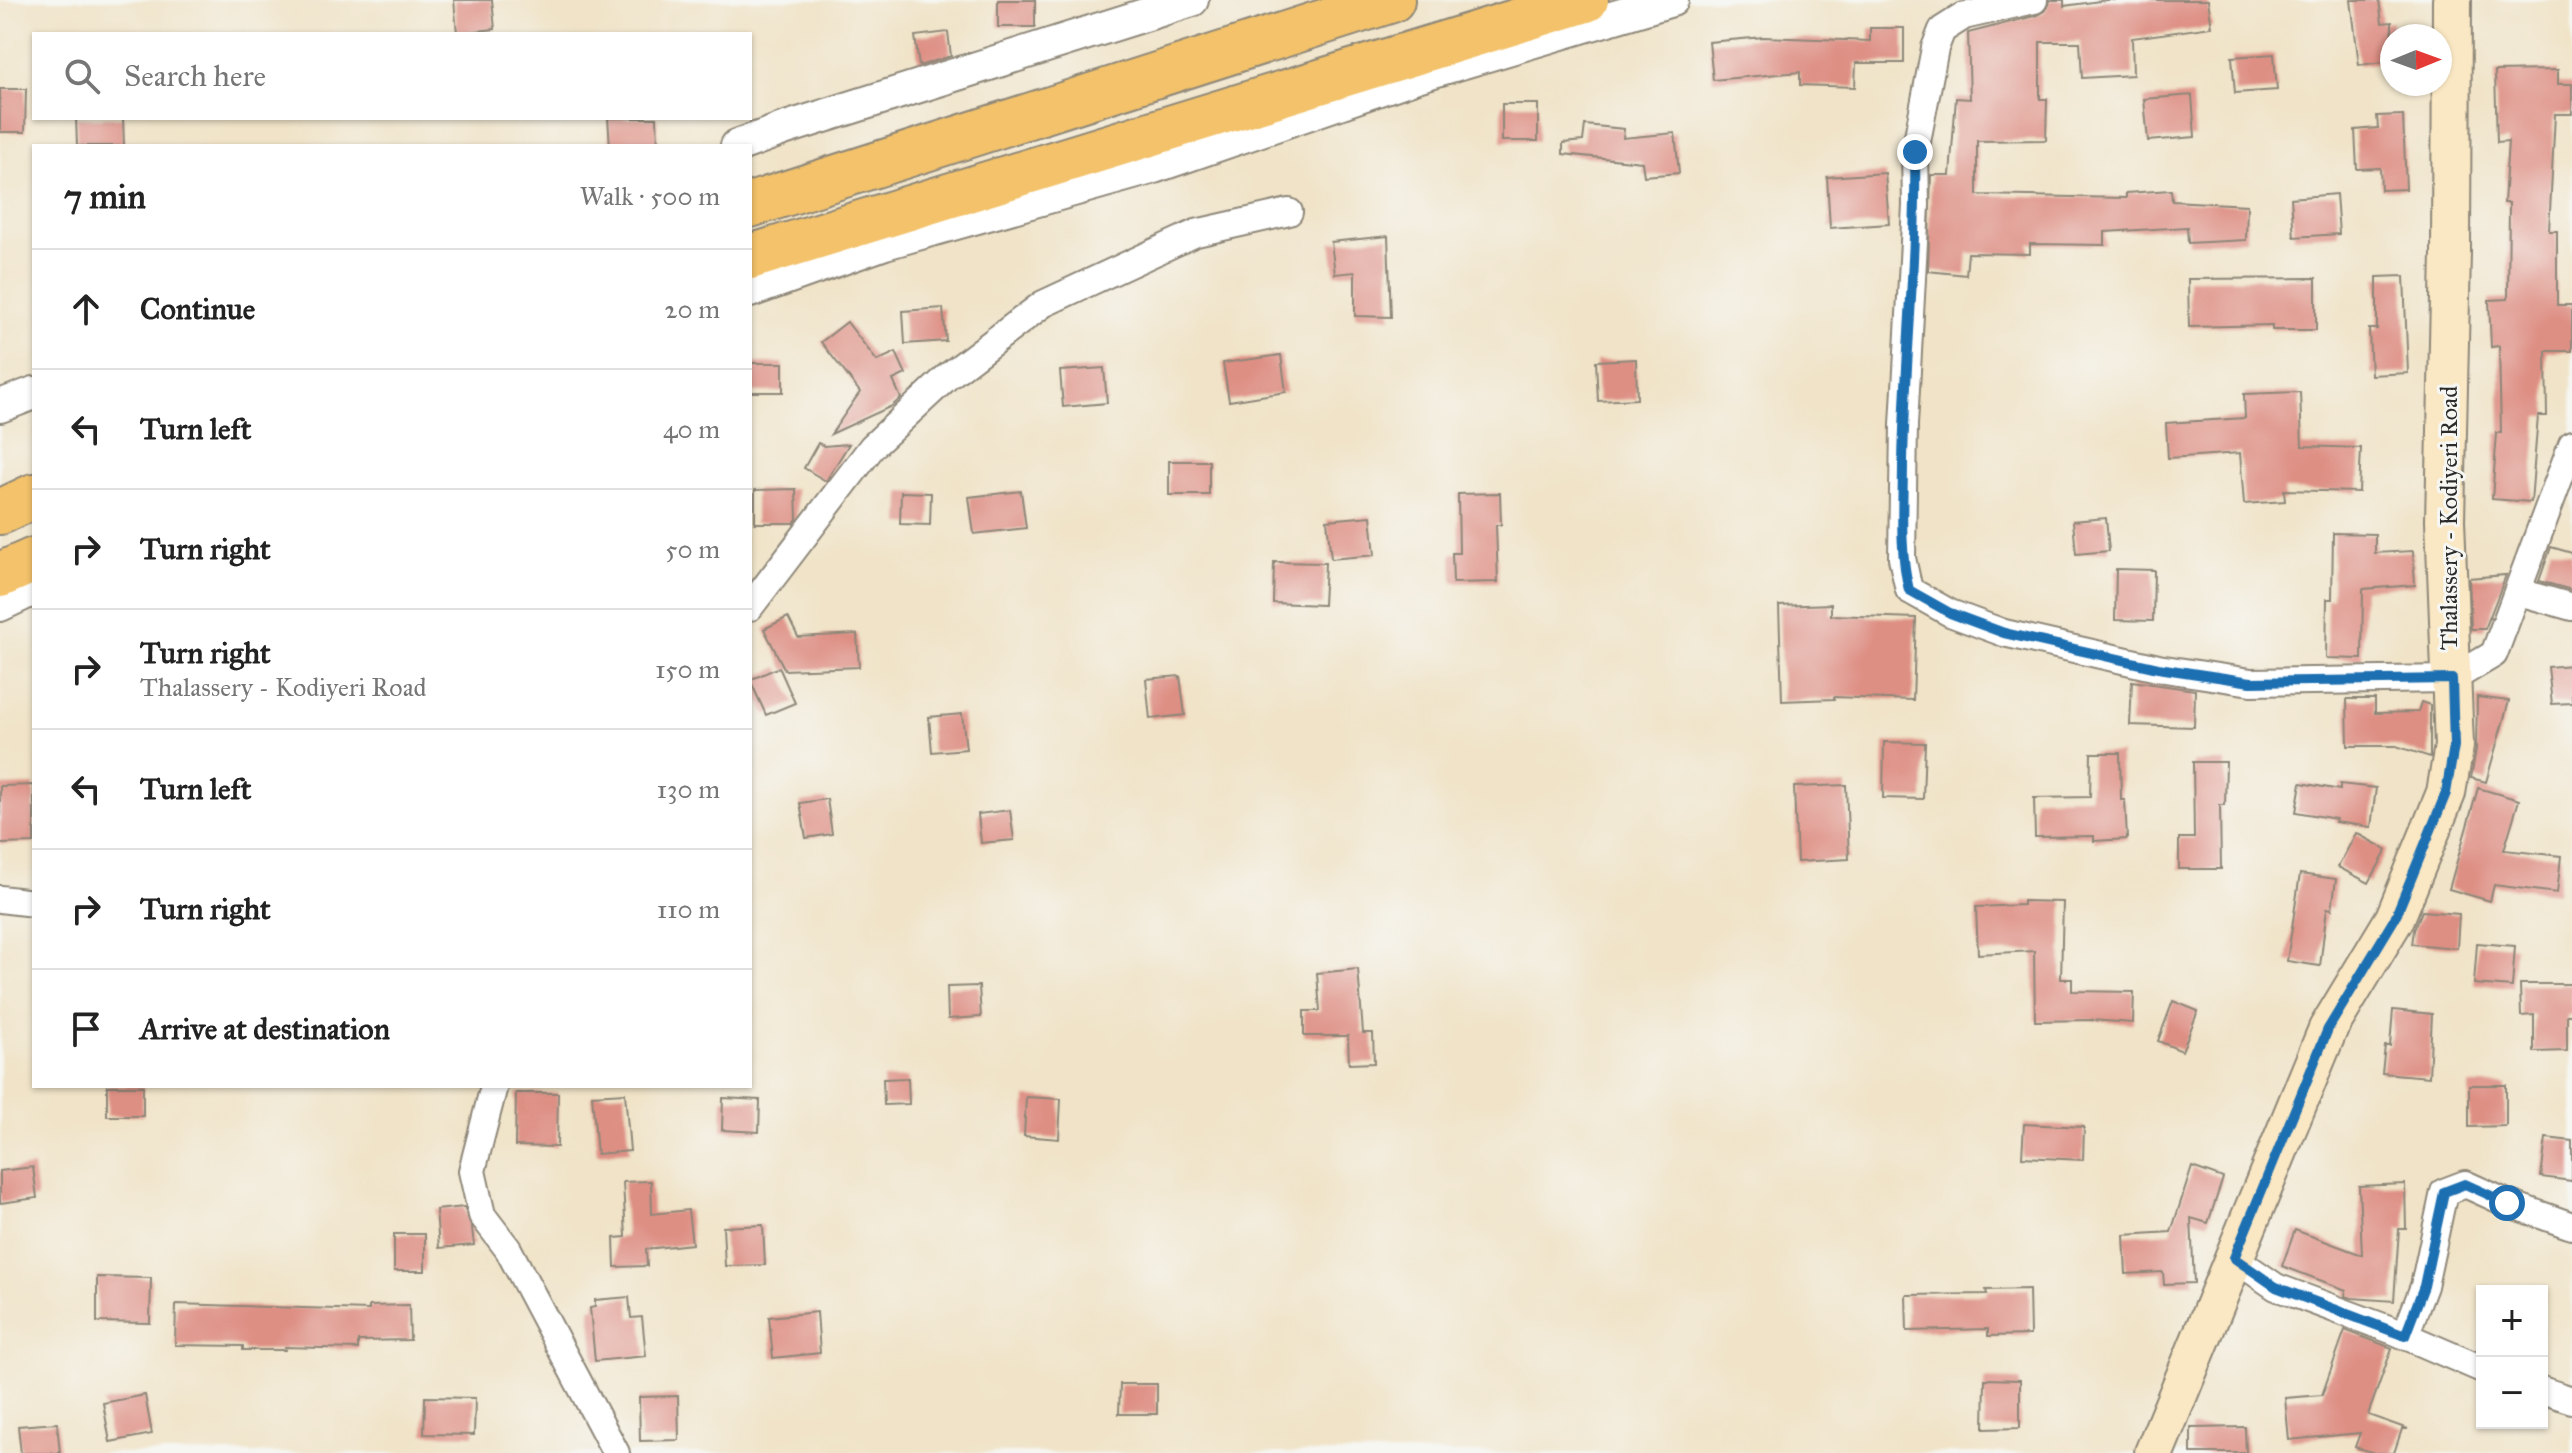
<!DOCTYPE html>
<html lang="en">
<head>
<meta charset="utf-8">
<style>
  :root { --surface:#fff; --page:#f2f2f2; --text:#222; --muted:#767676; --line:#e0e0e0 }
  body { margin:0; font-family:"IM FELL Great Primer",serif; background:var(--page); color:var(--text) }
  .controls { position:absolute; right:24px; bottom:24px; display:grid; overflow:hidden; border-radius:0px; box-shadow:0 2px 6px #0004 }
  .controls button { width:72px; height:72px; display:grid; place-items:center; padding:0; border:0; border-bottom:2px solid var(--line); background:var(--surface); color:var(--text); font:40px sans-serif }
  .compass { position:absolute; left:2380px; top:24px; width:72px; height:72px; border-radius:50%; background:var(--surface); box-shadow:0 2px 6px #0004; rotate:89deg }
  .stop { position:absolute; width:24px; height:24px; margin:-18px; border:6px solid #1f6fb2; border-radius:50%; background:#fff }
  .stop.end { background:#1f6fb2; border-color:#fff; box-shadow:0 2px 8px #0008 }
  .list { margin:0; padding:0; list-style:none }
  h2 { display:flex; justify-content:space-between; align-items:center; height:104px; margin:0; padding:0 32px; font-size:34px }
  h2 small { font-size:26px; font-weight:400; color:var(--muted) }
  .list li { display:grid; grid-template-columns:52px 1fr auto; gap:24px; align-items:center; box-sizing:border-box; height:120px; padding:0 32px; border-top:2px solid var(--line) }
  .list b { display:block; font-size:30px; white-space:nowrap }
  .list p { margin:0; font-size:26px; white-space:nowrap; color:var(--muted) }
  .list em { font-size:26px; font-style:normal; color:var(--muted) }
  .icon { flex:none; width:44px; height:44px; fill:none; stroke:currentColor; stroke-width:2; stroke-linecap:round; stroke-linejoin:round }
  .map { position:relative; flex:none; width:2572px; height:1453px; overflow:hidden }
  .search { position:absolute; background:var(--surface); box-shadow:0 2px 6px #0004; left:32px; top:32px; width:720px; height:88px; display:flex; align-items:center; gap:20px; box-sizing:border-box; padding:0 28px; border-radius:0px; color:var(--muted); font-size:30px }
  .panel { position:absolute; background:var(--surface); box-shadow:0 2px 6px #0004; left:32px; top:144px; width:720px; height:944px; border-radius:0px }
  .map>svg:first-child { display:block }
</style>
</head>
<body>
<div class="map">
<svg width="2572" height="1453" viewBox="0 0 2572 1453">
  <rect width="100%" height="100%" fill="#f6f6f2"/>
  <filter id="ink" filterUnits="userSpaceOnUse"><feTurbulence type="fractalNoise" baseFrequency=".0125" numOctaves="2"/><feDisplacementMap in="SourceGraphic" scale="16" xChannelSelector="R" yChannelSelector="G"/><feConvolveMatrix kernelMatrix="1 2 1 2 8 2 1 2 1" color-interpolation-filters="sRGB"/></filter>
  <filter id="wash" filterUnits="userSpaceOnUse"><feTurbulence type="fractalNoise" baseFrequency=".006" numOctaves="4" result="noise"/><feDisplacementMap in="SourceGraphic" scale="32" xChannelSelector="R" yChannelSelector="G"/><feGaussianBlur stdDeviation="1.8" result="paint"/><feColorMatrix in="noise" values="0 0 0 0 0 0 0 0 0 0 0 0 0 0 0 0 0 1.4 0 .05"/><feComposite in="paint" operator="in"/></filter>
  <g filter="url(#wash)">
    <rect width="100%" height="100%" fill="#f0e3c7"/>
    <g id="blocks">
      <!-- building -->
      <g fill="#de8f84">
        <path d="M454 0H492L495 29 457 33Z"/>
        <rect x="998" y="0" width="37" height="27"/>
        <path d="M2050 0H2064V6L2107 0H2208L2212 27 2132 38 2133 75 2082 78 2080 42H2040V99H2047L2046 140 1977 141V195L2126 198V193L2171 190 2172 201 2247 205 2246 240 2188 243 2187 227 2105 232V245L2030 244V254L1968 253 1966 275 1928 271 1931 175H1950L1956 98 1970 99 1968 33 2038 15 2045 11Z"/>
        <path d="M2351 0H2379L2382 23 2392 22V61L2359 65Z"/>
        <path d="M1870 28H1904V63H1856L1855 87 1800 85V72L1713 80 1709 42 1764 37 1870 41Z"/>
        <path d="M948 32 951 56 919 66 915 36Z"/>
        <path d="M2274 54 2277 90 2235 93 2232 57Z"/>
        <path d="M2558 70V84H2572V114H2555L2549 231H2557V305H2572V351H2546L2547 416H2538L2531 502 2492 499 2497 433H2501L2499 346 2491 347 2489 300 2508 299 2509 203H2504L2508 141 2497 142 2495 71Z"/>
        <path d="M0 89H26L25 132H0Z"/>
        <path d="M2192 95 2195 137 2148 141 2144 99Z"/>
        <rect x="1502" y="104" width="36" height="37"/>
        <path d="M2403 115 2406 189 2381 190 2380 168 2357 169 2355 130 2378 128 2377 116Z"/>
        <path d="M76 118H123L124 146H77Z"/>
        <path d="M608 118H657L658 145 610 146Z"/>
        <path d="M1585 125 1624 129 1623 138 1675 133 1679 173 1644 176 1642 162 1563 154V143L1583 141Z"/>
        <path d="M1885 173 1889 224 1830 228 1827 177Z"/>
        <path d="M2336 194 2339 234 2294 237 2291 198Z"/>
        <path d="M1388 236 1391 317 1355 316V272L1335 274 1331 242Z"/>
        <path d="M2404 276 2408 373 2371 375 2369 329H2377V277Z"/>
        <path d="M2316 278V330H2272V325L2189 327 2188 279Z"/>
        <path d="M943 308 946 341 905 344 903 311Z"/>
        <path d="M847 322 877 361 896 352 906 374 893 380 901 398 892 406 831 434 860 392 821 342Z"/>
        <path d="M1281 355 1286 392 1229 401 1223 363Z"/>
        <path d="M1636 359 1637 399 1598 401 1596 361Z"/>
        <rect x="750" y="363" width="33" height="29"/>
        <path d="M1104 368 1107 403 1063 407 1060 371Z"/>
        <path d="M2300 392 2302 446 2361 448 2359 492 2284 490 2285 501 2244 504 2240 453 2168 458 2166 423 2245 418 2244 394Z"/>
        <path d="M818 443 824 446 849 444 826 481 804 468Z"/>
        <rect x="1169" y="461" width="40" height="34"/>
        <path d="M796 489 797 519 794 523H755V490Z"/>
        <path d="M1021 491 1026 528 974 534 969 497Z"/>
        <path d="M901 492 931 493 930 525 900 524Z"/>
        <path d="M1500 493 1501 525H1496L1498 582 1453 583 1452 553H1459L1458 494Z"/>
        <path d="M1371 516 1375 555 1331 559 1327 520Z"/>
        <path d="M2106 518 2109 551 2076 554 2073 521Z"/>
        <path d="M2333 533 2375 534V553L2413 551 2415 585 2363 589 2362 659 2326 658 2327 599H2332Z"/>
        <path d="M2551 547 2572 553V590L2539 581Z"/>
        <path d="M1274 562 1325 563 1323 605 1273 603Z"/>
        <path d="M2116 569 2154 570 2153 621 2115 620Z"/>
        <path d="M2506 575 2485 629H2471L2469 578Z"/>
        <path d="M1831 604V615L1916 618 1913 700 1834 697V699L1782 701 1779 606Z"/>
        <path d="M788 617 798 637 857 634 859 667 785 670 764 629Z"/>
        <path d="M2572 665V703L2552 704 2548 667Z"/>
        <path d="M779 667 795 703 766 715 750 680Z"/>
        <path d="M1180 676 1185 715 1150 719 1146 679Z"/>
        <path d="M2132 681 2195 690 2194 727 2130 725Z"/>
        <path d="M2477 697 2509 701 2486 782 2471 778 2476 749Z"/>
        <path d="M2347 699H2375V713L2418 712 2421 702 2430 705V757L2396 746H2348Z"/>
        <path d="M962 714 966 749 932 752 929 717Z"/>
        <path d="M1884 742 1925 743 1923 799 1883 798Z"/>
        <path d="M2091 753H2120L2121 800H2125L2127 839 2094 841V836L2035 837 2034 798 2090 797Z"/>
        <path d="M2193 762H2226L2225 805H2220L2221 869H2179V838H2194Z"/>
        <path d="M2301 783 2340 790V784L2376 788 2371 827 2335 822 2336 819 2296 812Z"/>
        <path d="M34 785V843L0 844V786Z"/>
        <path d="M1846 785 1849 859 1797 862 1794 787Z"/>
        <path d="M2478 788 2519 800 2504 850 2561 856 2557 893 2494 885 2490 901 2449 889Z"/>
        <path d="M827 799 832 834 806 838 800 803Z"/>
        <path d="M1010 810 1014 840 981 843 978 814Z"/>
        <path d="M2356 833 2387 850 2369 883 2338 867Z"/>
        <path d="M2300 874 2336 879 2332 909 2327 908 2320 966 2287 961Z"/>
        <path d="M2023 901 2063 902 2061 979H2072V991L2134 992 2133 1023 2091 1020 2035 1021 2034 951 1978 954 1976 907 2023 905Z"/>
        <path d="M2422 911 2459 914 2457 948 2412 944 2414 930Z"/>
        <path d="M2477 943 2515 946 2512 987 2474 984Z"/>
        <path d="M1358 969 1363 1033H1373L1374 1063 1349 1064 1348 1036H1304V1011H1320L1317 973Z"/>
        <path d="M2520 984H2572V1015H2567V1051L2534 1052V1015L2521 1016Z"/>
        <path d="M979 986 981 1017 948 1019 947 987Z"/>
        <path d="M2173 1001 2198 1011 2182 1051 2158 1041Z"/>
        <path d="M2393 1010 2432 1014 2429 1077 2382 1073 2385 1046H2390Z"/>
        <path d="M908 1078 909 1104 884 1105 883 1079Z"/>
        <path d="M2469 1085H2506V1126L2469 1127Z"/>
        <rect x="107" y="1086" width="36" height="30"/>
        <path d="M516 1093H558L557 1147 515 1146Z"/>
        <path d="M625 1093 630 1151 597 1154 592 1095Z"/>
        <path d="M1026 1097 1061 1099 1059 1139 1024 1136Z"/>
        <path d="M723 1098 760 1100 759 1132 722 1130Z"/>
        <path d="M2024 1124 2084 1127 2083 1160 2022 1157Z"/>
        <path d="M2546 1138 2572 1141V1181L2541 1177Z"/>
        <path d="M33 1167 37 1198 0 1203V1171Z"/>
        <path d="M2192 1167 2223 1178 2208 1223 2191 1218 2194 1283 2164 1284 2163 1272 2126 1274 2124 1235 2171 1232Z"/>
        <path d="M651 1181 652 1214 688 1210 692 1244 646 1249 647 1266 615 1267 614 1238 626 1237 623 1182Z"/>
        <path d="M2405 1184 2406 1229H2399L2394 1301 2352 1298 2345 1296 2346 1290 2282 1266 2295 1230 2362 1255 2359 1186Z"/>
        <path d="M464 1207 472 1228 474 1245 439 1248 436 1210Z"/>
        <path d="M763 1225 765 1265 725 1266 723 1227Z"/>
        <rect x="394" y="1234" width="31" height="37"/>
        <path d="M97 1277 151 1278 150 1323 97 1322Z"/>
        <path d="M2029 1289 2030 1335 1988 1336V1329L1907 1331 1906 1295 1987 1294 1986 1290Z"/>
        <path d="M629 1297 631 1318 642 1317 646 1356 595 1361 590 1308 595 1307V1300Z"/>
        <path d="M176 1304 369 1310V1306L409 1305 410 1340 358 1341V1349L285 1347V1350H243V1346L175 1345Z"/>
        <path d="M817 1312 820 1353 773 1358 769 1317Z"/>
        <path d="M2345 1330 2392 1348 2368 1415 2408 1429H2402L2394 1453H2374L2355 1447 2360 1433 2289 1440 2285 1398 2322 1395Z"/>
        <path d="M1985 1379 2020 1380V1428L1984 1429Z"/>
        <path d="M1120 1384H1157V1414H1119Z"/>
        <path d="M145 1395 152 1434 110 1442 103 1403Z"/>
        <path d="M678 1396 679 1440 640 1441 639 1397Z"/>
        <path d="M425 1397 475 1398 474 1435 424 1434Z"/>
        <path d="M57 1423 60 1453H21L18 1426Z"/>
        <path d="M2245 1427 2246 1453H2191V1428Z"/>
      </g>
    </g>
  </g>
  <g filter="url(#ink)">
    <use href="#blocks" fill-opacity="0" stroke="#8e8779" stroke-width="2"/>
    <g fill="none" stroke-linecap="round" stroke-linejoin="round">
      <defs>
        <g id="minor">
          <path d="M2034 0 1964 16 1942 30 1935 48 1915 152 1916 205 1904 425 1902 558 1909 590 1950 613 2004 633 2158 668 2251 682 2452 679 2494 654 2572 444"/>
          <path d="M2519 592 2572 607"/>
          <path d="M750 607 872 447 947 377 1043 304 1196 233 1289 212"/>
          <path d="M0 899 34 903"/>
          <path d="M494 1086 472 1171 482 1215 508 1249 616 1453"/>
          <path d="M2234 1258 2276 1287 2394 1331 2482 1369"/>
          <path d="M2405 1336 2424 1286 2444 1192 2465 1184 2507 1203 2572 1226"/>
          <path d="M2542 1390 2572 1400"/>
        </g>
        <g id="tertiary">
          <path d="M737 146 783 129 1192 0"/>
          <path d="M750 291 885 243 1151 168 1417 76 1672 0"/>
          <path d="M0 406 34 393"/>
          <path d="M0 605 34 589"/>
        </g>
        <path id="secondary" d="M2154 1453 2328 1029 2395 918 2446 793 2454 746 2445 520 2451 253 2452 0"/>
        <g id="trunk">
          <path d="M750 205 1392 0"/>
          <path d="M750 257 1586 0"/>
          <path d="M0 512 34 496"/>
          <path d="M0 575 34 560"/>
        </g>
      </defs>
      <!-- minor casing -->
      <use href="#minor" stroke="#8e8779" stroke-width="30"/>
      <!-- tertiary casing -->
      <use href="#tertiary" stroke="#8e8779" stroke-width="36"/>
      <!-- secondary casing -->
      <use href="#secondary" stroke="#8e8779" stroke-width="42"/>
      <!-- trunk casing -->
      <use href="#trunk" stroke="#8e8779" stroke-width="48"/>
      <!-- minor -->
      <use href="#minor" stroke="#fff" stroke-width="26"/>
      <!-- tertiary -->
      <use href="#tertiary" stroke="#fff" stroke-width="32"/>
      <!-- secondary -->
      <use href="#secondary" stroke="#fae7c3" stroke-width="38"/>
      <!-- trunk -->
      <use href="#trunk" stroke="#f3c26a" stroke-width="44"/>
    </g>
  </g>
  <g fill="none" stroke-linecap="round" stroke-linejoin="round" filter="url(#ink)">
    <!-- route -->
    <path stroke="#1f6fb2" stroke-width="10" d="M1915 152C1917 255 1905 359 1903 462 1903 506 1899 548 1909 590L1950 613 2004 633 2158 668 2251 682 2452 679 2454 746 2446 793 2395 918 2328 1029 2234 1258 2276 1287 2405 1336 2424 1286 2444 1192 2465 1184 2507 1203"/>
  </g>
  <g text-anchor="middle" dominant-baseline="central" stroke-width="6" stroke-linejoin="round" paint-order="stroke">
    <!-- street labels -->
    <g font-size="24" fill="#2b2b2b" stroke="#f6f6f2">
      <text transform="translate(2449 518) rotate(-90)">Thalassery - Kodiyeri Road</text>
    </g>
  </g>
</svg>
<div class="controls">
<button>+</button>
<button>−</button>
</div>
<svg class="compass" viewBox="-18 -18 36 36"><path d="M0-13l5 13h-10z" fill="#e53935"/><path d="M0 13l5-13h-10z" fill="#767676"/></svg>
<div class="stop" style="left:2507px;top:1203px"></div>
<div class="stop end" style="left:1915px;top:152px"></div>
<div class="search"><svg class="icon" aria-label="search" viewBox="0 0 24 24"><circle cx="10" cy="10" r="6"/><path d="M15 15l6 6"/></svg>Search here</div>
<section class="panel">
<h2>7 min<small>Walk · 500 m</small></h2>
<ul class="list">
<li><svg class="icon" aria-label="ahead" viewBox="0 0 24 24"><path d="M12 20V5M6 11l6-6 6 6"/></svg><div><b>Continue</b></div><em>20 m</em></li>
<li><svg class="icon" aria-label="left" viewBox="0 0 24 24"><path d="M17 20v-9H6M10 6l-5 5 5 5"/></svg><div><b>Turn left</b></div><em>40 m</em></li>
<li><svg class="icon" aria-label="right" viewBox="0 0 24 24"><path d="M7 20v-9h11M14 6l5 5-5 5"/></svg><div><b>Turn right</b></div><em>50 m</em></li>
<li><svg class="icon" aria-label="right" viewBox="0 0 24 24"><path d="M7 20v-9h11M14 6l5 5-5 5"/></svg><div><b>Turn right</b><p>Thalassery - Kodiyeri Road</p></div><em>150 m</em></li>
<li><svg class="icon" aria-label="left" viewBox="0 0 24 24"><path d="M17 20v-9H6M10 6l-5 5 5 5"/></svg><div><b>Turn left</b></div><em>130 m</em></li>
<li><svg class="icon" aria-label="right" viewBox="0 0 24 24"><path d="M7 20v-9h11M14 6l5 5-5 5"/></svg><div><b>Turn right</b></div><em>110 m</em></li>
<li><svg class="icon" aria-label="arrive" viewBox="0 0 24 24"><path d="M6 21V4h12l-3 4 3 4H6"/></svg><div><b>Arrive at destination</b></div></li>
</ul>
</section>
</div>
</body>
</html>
